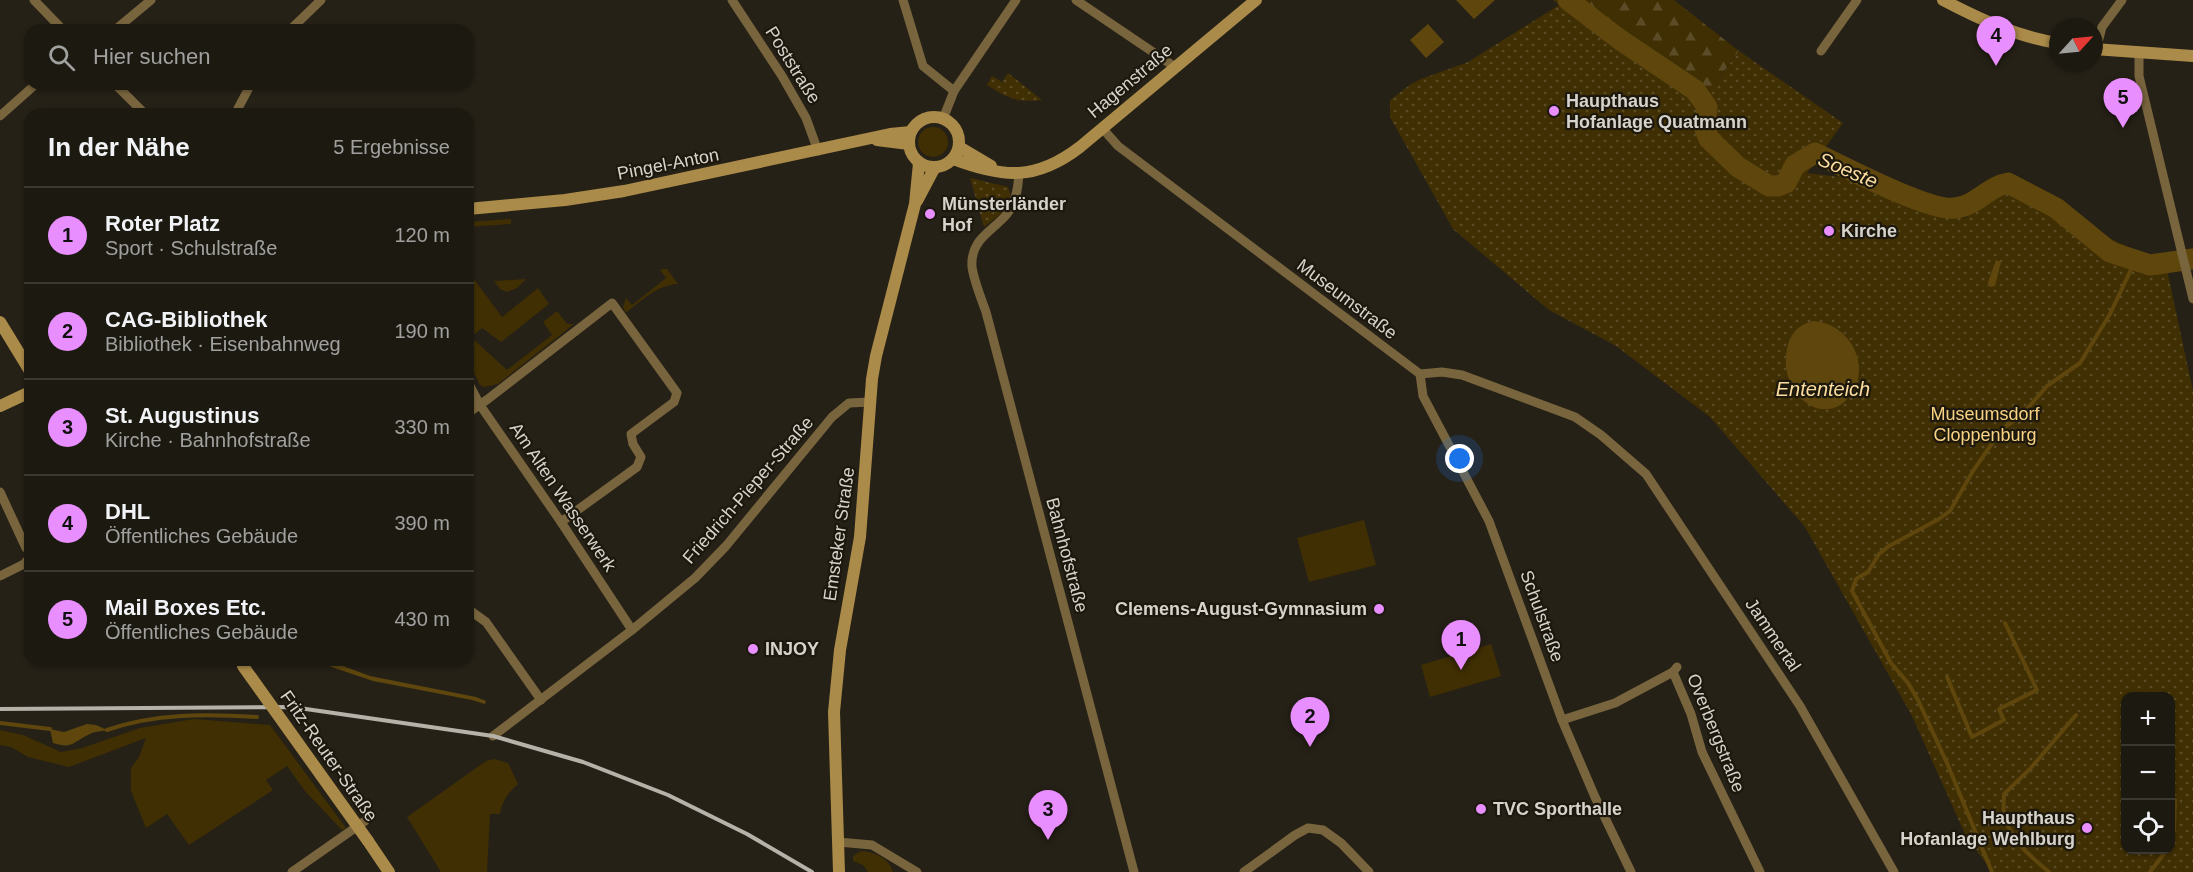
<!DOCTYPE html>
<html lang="de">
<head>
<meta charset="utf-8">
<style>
  :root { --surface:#1c1911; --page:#29261f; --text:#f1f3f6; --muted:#a0a09f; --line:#3a3831; --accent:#e98efe }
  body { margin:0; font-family:Arial,sans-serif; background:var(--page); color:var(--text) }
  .controls { position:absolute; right:18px; bottom:18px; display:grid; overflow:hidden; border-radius:12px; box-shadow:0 2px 4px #0004 }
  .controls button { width:54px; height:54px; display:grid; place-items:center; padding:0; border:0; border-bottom:2px solid var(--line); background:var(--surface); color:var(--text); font:30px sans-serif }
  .compass { position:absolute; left:2049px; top:18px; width:54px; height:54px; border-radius:50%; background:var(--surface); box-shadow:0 2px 4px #0004; rotate:63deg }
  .you { position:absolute; left:1460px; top:459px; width:21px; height:21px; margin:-15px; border:4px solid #fff; border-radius:50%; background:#1a73e8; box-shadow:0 0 0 9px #1a73e833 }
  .badge { display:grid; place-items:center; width:39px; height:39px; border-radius:50%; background:var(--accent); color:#111; font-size:20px; font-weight:700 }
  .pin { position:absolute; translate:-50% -50px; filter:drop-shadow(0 2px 3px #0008) }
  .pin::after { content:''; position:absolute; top:32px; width:21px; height:18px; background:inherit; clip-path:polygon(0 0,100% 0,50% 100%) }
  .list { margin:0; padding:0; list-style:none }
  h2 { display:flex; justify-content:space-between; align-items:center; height:78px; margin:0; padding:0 24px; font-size:26px }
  h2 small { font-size:20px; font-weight:400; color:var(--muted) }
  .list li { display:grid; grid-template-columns:39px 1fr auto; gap:18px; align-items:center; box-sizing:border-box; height:96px; padding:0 24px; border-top:2px solid var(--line) }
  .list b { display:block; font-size:22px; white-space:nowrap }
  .list p { margin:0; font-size:20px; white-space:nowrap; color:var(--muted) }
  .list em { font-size:20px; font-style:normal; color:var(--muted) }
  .icon { flex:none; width:33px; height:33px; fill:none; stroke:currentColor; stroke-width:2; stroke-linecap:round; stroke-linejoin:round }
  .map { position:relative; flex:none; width:2193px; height:872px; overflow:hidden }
  .search { position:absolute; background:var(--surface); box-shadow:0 2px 4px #0004; left:24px; top:24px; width:450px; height:66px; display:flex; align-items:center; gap:15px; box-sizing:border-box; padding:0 21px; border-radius:18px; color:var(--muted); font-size:22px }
  .panel { position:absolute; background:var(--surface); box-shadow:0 2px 4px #0004; left:24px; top:108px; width:450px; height:558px; border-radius:18px }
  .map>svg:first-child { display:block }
</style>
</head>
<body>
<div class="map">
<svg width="2193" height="872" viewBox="0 0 2193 872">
  <defs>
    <pattern id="forest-firs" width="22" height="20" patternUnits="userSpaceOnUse" patternTransform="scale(1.5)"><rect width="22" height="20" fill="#402f03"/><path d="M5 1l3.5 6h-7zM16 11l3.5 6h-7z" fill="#5b4c27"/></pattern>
    <pattern id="park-dots" width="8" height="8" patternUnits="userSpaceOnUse" patternTransform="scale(1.5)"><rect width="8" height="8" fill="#402f03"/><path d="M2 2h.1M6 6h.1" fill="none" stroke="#5b4c27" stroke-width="1.8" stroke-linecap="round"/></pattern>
  </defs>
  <rect width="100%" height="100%" fill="#262117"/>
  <!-- green -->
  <g fill="#402f03">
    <circle cx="933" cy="142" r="15"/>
    <path d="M511 219V224L468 227V222Z"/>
    <path d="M663 269H667L678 284C657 285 642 300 626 313L623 307 626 298 632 305 666 278 660 270Z"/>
    <path d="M468 271 502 317 538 288 549 304 501 342 482 328 471 337 507 370 552 335 543 322 557 311 567 324H574L498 384 484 387 480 385 468 361Z"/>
    <path d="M526 279 517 288 507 292 500 289 494 281Z"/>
    <path d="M1364 520 1376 565 1309 582 1297 538Z"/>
    <path d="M1491 644 1501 676 1430 697 1421 665Z"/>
    <path d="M194 719 270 725 346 828 342 830 305 791 287 766 266 780 273 790 189 845 167 814 146 828 131 791V768L139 757 146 738 69 767 28 757 11 747 0 745V730L23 735 61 752 82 748 140 728Z"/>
    <path d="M495 759 508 763 518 784C508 793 502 801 500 814H490L487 872H441L407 817 486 761Z"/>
    <path d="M861 851C875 852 889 858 893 872H868L863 865 853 861V856Z"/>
  </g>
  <!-- forest -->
  <path fill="url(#forest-firs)" d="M1553 0H1674L1739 51 1719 78 1716 135 1699 105Z"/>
  <!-- park -->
  <g fill="url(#park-dots)" fill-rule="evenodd">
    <path d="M1559 5 1700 105 1739 51 1843 123 1807 173 1856 179 1906 203 1965 218 2008 190 2166 265 2193 391V872H1992L1965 834 1912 716 1805 527 1710 417 1616 346 1549 310 1453 229 1390 117V100L1411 84 1421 79 1468 62ZM2126 696H2170V850H2126Z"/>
    <path d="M1008 73 1042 100C1017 103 1007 98 987 85L992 76 1002 82Z"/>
    <path d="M970 178 1008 187C1017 205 997 217 984 227Z"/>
  </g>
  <!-- water -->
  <g fill="#5e460d">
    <path d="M1456 0H1495L1474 19Z"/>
    <path d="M1428 24 1444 42 1426 58 1410 40Z"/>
    <path d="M1996 260 2001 262 1995 286 1990 287 1988 282Z"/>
    <path d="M1813 321C1846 322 1871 361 1853 391 1827 435 1774 392 1788 345 1792 331 1799 325 1813 321Z"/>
    <path d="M311 660H327L370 676 476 697 486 701 485 704 472 700 373 681Z"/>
    <path d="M87 724 96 725 107 730C100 732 94 731 88 735 72 743 72 749 53 743L50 729 64 732Z"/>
  </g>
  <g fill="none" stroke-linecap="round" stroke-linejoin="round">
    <!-- stream -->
    <g stroke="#5e460d" stroke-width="4">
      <path d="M468 283 471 281"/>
      <path d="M1947 677 1972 737 2004 720 1999 709 2037 690 2005 623"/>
      <path d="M0 723 50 729"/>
      <path d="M107 730C156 713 206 714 257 717"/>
      <path d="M2170 839 2174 830 2175 800"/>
      <path d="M1992 872 1947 763 1918 700 1908 683 1891 663 1852 591 1856 579 1868 572 1879 554 1889 546 1939 519 1950 511 1973 471 2002 429 2021 416 2047 386 2080 363 2110 314 2135 261"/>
      <path d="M2049 872C2031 857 2007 837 2004 813 2003 807 2004 800 2004 794L2030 769 2076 715"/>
      <path d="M2150 872 2167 850"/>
    </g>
    <!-- river -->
    <path stroke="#5e460d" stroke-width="21" d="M1568 0 1619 39 1695 90 1707 107 1705 129 1709 139 1738 167 1769 186H1778L1786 183 1795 165 1815 153C1843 166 1929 212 1955 208 1976 206 1989 186 2008 183L2056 208 2110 252 2150 265 2193 259"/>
    <!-- street -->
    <g stroke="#79653d" stroke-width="9">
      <path d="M34 0 63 30"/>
      <path d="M732 0 782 76 806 118 818 151"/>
      <path d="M903 0 923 66 954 91"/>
      <path d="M1076 0 1175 67"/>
      <path d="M115 30 151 0"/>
      <path d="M290 30 321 0"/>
      <path d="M2096 50 2102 27 2122 0"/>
      <path d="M1821 51 1857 0"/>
      <path d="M2139 53V76L2193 299"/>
      <path d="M115 84 145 114"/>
      <path d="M235 114 251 84"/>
      <path d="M0 116 36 84"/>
      <path d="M943 119 954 91 1016 0"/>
      <path d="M1103 129 1118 146 1420 374 1442 372 1462 375 1575 417 1601 435 1646 474 1800 706 1894 872"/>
      <path d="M1019 174C1018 188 1016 203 1007 214 992 232 970 239 972 267 974 281 981 298 986 312L1134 872"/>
      <path d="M1420 374 1423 396 1489 521 1562 720 1595 797 1631 872"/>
      <path d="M468 382 480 405 561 522 632 630"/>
      <path d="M468 413 488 399 612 303 677 393 674 402 631 434 633 444 641 457 637 467 561 522"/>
      <path d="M0 492 26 548 30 551"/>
      <path d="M0 576 24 564 30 557"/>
      <path d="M468 609 486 622 541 700"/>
      <path d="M1673 672 1691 714 1702 752 1760 872"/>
      <path d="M1562 720 1615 703 1673 672 1677 667"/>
      <path d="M493 736 632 630 695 578 726 546 832 417 849 403 870 402"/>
      <path d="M838 842 872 845 917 872"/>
      <path d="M292 872 365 821"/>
      <path d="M1244 872 1295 835 1308 828 1323 830 1341 843 1369 872"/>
    </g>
    <!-- secondary -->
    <g stroke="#ab8b49" stroke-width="12">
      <path d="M1943 0C1979 19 2018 37 2058 43"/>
      <path d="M2094 49 2193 56"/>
      <circle cx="934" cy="142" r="25"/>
      <path d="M877 140 909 144"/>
      <path d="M959 147 991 166"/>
      <path d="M953 159C1003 178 1036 181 1080 147L1256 0"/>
      <path d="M917 201 935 167"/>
      <path d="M468 209 565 200 624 191 890 134 911 132"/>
      <path d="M0 322 30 371"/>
      <path d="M0 406 30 392"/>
      <path d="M368 841 389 872"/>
      <path d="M839 872 834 712 840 650 860 537 872 379 876 356 915 204 919 163"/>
    </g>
    <!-- rail -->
    <path stroke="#b5b2aa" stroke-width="4" d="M0 709 292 707 493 736 583 762 668 795 747 834 812 872"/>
    <!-- secondary-bridge -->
    <path stroke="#ab8b49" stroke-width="12" d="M243 666 368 841"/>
  </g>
  <!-- markers -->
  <g fill="#e98efe" stroke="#1d180d" stroke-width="2">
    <circle cx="1554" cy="111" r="6"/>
    <circle cx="930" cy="214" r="6"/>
    <circle cx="1829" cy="231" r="6"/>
    <circle cx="1379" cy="609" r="6"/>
    <circle cx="753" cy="649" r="6"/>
    <circle cx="1481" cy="809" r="6"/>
    <circle cx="2087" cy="828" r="6"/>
  </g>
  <g text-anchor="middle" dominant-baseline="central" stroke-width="4.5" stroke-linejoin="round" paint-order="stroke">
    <!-- street labels -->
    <g font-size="18" fill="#d6d3cc" stroke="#1d180d">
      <text transform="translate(793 65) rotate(58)">Poststraße</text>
      <text transform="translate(1130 81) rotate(-40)">Hagenstraße</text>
      <text transform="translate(668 164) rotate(-11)">Pingel-Anton</text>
      <text transform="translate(1347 299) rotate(37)">Museumstraße</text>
      <text transform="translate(748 490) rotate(-49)">Friedrich-Pieper-Straße</text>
      <text transform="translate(563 497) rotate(56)">Am Alten Wasserwerk</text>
      <text transform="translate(839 534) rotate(-82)">Emsteker Straße</text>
      <text transform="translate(1067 555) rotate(75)">Bahnhofstraße</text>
      <text transform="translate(1542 616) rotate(70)">Schulstraße</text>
      <text transform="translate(1773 635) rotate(56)">Jammertal</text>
      <text transform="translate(1716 733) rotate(68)">Overbergstraße</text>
      <text transform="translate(329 756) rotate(55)">Fritz-Reuter-Straße</text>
    </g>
    <!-- poi labels -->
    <g font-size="18" font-weight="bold" fill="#d6d3cc" stroke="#1d180d" text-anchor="start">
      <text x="1566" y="101">Haupthaus<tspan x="1566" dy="21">Hofanlage Quatmann</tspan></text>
      <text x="942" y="204">Münsterländer<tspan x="942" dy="21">Hof</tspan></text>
      <text x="1841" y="231">Kirche</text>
      <text x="1367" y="609" text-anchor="end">Clemens-August-Gymnasium</text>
      <text x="765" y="649">INJOY</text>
      <text x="1493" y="809">TVC Sporthalle</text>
      <text x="2075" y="818" text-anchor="end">Haupthaus<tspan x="2075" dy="21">Hofanlage Wehlburg</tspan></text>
    </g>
    <!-- park labels -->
    <g font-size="18" fill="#f9d383" stroke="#1d180d">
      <text x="1985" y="414">Museumsdorf<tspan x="1985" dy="21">Cloppenburg</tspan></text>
    </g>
    <!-- water labels -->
    <g font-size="20" font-style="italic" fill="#fbdc9e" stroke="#1d180d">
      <text transform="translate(1848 170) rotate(23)">Soeste</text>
      <text x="1823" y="389">Ententeich</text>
    </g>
  </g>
</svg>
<div class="controls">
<button>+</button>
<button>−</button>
<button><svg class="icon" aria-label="locate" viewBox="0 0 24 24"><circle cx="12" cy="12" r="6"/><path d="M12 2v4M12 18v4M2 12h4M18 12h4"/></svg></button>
</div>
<svg class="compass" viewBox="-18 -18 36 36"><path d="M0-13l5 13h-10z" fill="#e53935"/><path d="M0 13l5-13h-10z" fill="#a0a09f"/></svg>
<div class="you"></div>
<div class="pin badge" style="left:1461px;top:670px">1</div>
<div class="pin badge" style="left:1310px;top:747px">2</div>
<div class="pin badge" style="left:1048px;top:840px">3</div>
<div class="pin badge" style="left:1996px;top:66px">4</div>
<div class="pin badge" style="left:2123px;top:128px">5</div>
<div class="search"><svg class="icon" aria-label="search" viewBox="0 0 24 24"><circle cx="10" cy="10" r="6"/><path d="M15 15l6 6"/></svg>Hier suchen</div>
<section class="panel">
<h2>In der Nähe<small>5 Ergebnisse</small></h2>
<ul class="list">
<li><span class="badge">1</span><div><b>Roter Platz</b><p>Sport · Schulstraße</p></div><em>120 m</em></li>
<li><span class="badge">2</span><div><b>CAG-Bibliothek</b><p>Bibliothek · Eisenbahnweg</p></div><em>190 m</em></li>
<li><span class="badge">3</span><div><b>St. Augustinus</b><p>Kirche · Bahnhofstraße</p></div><em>330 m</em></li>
<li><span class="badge">4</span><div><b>DHL</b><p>Öffentliches Gebäude</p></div><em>390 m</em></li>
<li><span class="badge">5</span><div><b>Mail Boxes Etc.</b><p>Öffentliches Gebäude</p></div><em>430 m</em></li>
</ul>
</section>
</div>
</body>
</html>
